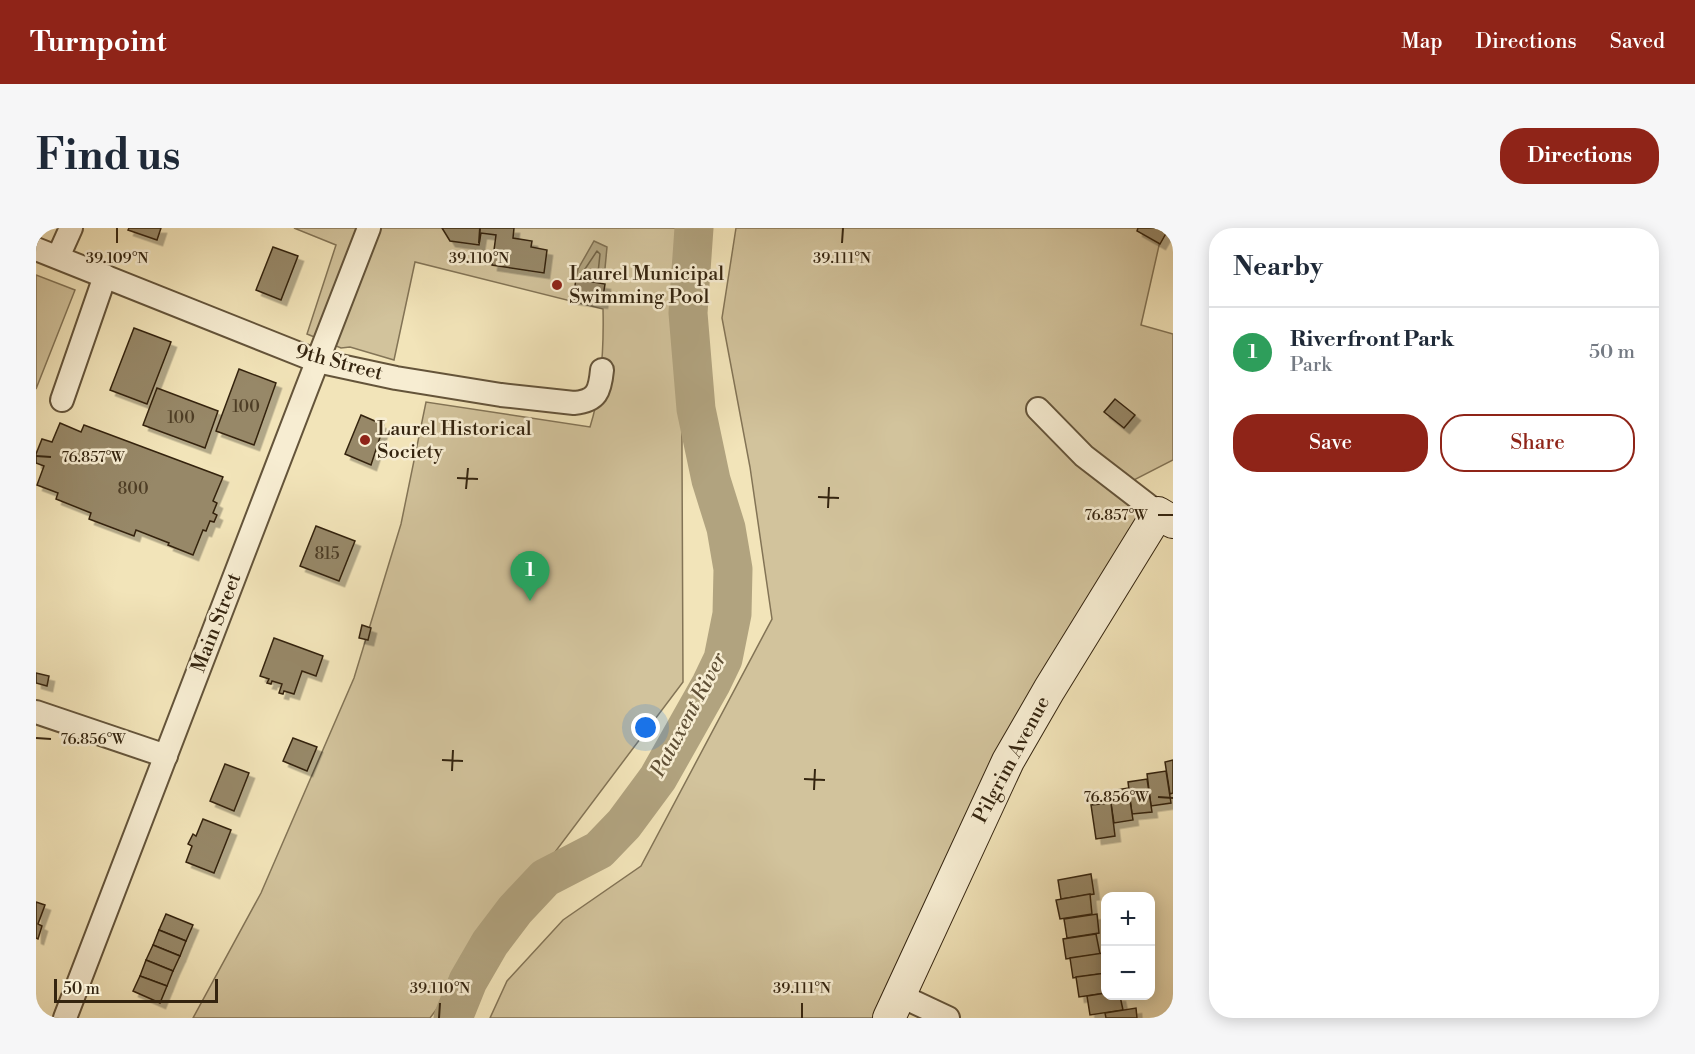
<!DOCTYPE html>
<html lang="en">
<head>
<meta charset="utf-8">
<style>
  :root { --surface:#fff; --page:#f6f6f7; --text:#1f2937; --muted:#747a83; --line:#e0e1e3; --accent:#8f2418 }
  body { margin:0; font-family:"Libre Bodoni",serif; background:var(--page); color:var(--text) }
  .controls { position:absolute; right:18px; bottom:18px; display:grid; overflow:hidden; border-radius:12px; box-shadow:0 3px 15px #0003 }
  .controls button { width:54px; height:54px; display:grid; place-items:center; padding:0; border:0; border-bottom:2px solid var(--line); background:var(--surface); color:var(--text); font:30px sans-serif }
  .scale { position:absolute; left:18px; bottom:15px; width:164px; box-sizing:border-box; padding-left:6px; border:3px solid #34240f; border-top:0; font-size:16px; line-height:21px; white-space:nowrap; color:#34240f; -webkit-text-stroke:4px #f7edd2; paint-order:stroke }
  .you { position:absolute; left:610px; top:500px; width:21px; height:21px; margin:-15px; border:4px solid #fff; border-radius:50%; background:#1a73e8; box-shadow:0 0 0 9px #1a73e833 }
  .badge { display:grid; place-items:center; width:39px; height:39px; border-radius:50%; background:var(--accent); color:#fff; font-size:20px; font-weight:700 }
  .pin { position:absolute; translate:-50% -50px; filter:drop-shadow(0 2px 3px #0008) }
  .pin::after { content:''; position:absolute; top:32px; width:21px; height:18px; background:inherit; clip-path:polygon(0 0,100% 0,50% 100%) }
  .list { margin:0; padding:0; list-style:none }
  h2 { display:flex; justify-content:space-between; align-items:center; height:78px; margin:0; padding:0 24px; font-size:26px }
  h2 small { font-size:20px; font-weight:400; color:var(--muted) }
  .list li { display:grid; grid-template-columns:39px 1fr auto; gap:18px; align-items:center; box-sizing:border-box; height:90px; padding:0 24px; border-top:2px solid var(--line) }
  .list b { display:block; font-size:22px; white-space:nowrap }
  .list p { margin:0; font-size:20px; white-space:nowrap; color:var(--muted) }
  .list em { font-size:20px; font-style:normal; color:var(--muted) }
  .actions { display:flex; gap:12px; padding:18px 24px }
  .actions a { flex:1; padding:14px 0; border:2px solid var(--accent); border-radius:24px; text-align:center; font-size:21px; color:var(--accent) }
  .actions .main { background:var(--accent); color:#fff }
  .map { position:relative; flex:none; width:1137px; height:790px; overflow:hidden; border-radius:24px }
  header { display:flex; align-items:center; gap:36px; box-sizing:border-box; height:84px; padding:0 30px; background:var(--accent); color:#fff }
  header strong { font-size:28px }
  nav { display:flex; gap:33px; margin-inline-start:auto; font-size:21px }
  .intro { display:flex; align-items:center; justify-content:space-between; box-sizing:border-box; height:144px; padding:0 36px }
  h1 { margin:0; font-size:42px }
  .button { padding:15px 27px; border-radius:24px; background:var(--accent); color:#fff; font-size:21px; font-weight:700 }
  main { display:flex; gap:36px; padding:0 36px }
  aside { flex:1; background:var(--surface); border-radius:24px; box-shadow:0 3px 15px #0003 }
  .map>svg:first-child { display:block }
</style>
</head>
<body>
<header>
<strong>Turnpoint</strong>
<nav><a>Map</a><a>Directions</a><a>Saved</a></nav>
</header>
<div class="intro"><h1>Find us</h1><a class="button">Directions</a></div>
<main>
<div class="map">
<svg width="1137" height="790" viewBox="0 0 1137 790">
  <defs>
    <filter id="shadow"><feDropShadow dx="5.5" dy="5.5" stdDeviation="0" flood-color="#0004"/></filter>
  </defs>
  <rect width="100%" height="100%" fill="#f2e4b9"/>
  <filter id="stains"><feTurbulence type="fractalNoise" baseFrequency=".00333" numOctaves="4"/><feColorMatrix values="0 0 0 0 .2 0 0 0 0 .09 0 0 0 0 .02 0 0 0 .5 -.17"/></filter>
  <radialGradient id="worn" r=".72"><stop offset=".6" stop-color="#630" stop-opacity="0"/><stop offset="1" stop-color="#630" stop-opacity=".3"/></radialGradient>
  <!-- green -->
  <g fill="#d2c39c" stroke="#837456" stroke-width="1.5">
    <path d="M258 0H645L647 454 394 790H157L225 665 318 450 365 296 390 174 554 199C566 161 568 121 567 81L379 34 358 132 314 119 305 120 271 106 300 17Z"/>
    <path d="M700 0H1127L1105 97 1137 106V232L1086 258 1122 285 1013 462 853 790H454L471 753 527 692 605 638 736 391 714 239 686 90Z"/>
    <path d="M0 47 39 62 0 161Z"/>
  </g>
  <!-- water -->
  <path fill="#b1a37f" stroke="#7f7052" stroke-width="1.5" d="M558 13 571 19 568 51 564 54 540 50 542 41Z"/>
  <g fill="none" stroke-linecap="round" stroke-linejoin="round">
    <!-- shore -->
    <path stroke="#726447" stroke-width="1.5" d="M561 23 564 26 562 45 560 47 550 45 549 41Z"/>
    <!-- river -->
    <path stroke="#b1a37f" stroke-width="39" d="M417 790 432 753 454 715 479 682 509 650 563 622 588 596 622 550 675 456 687 431 696 386 697 341 690 300 675 252 660 181 652 85 658 0"/>
  </g>
  <!-- building -->
  <g fill="#978867" stroke="#34240f" stroke-width="1.5" filter="url(#shadow)">
    <path d="M93 0H125L121 12 92 2Z"/>
    <path d="M406 0H478L477 10 496 13 495 19 511 22 508 45 456 37 460 7 445 5 443 17 414 13Z"/>
    <path d="M1102 0H1133L1124 16 1101 3Z"/>
    <path d="M237 19 262 28 245 72 220 62Z"/>
    <path d="M540 51 569 56 566 75 537 71Z"/>
    <path d="M98 100 135 114 111 176 74 162Z"/>
    <path d="M203 141 240 155 218 217 180 203Z"/>
    <path d="M121 160 182 183 169 220 107 197Z"/>
    <path d="M1079 171 1099 187 1088 200 1068 184Z"/>
    <path d="M325 187 348 197 335 237 309 226Z"/>
    <path d="M24 195 45 204 48 197 187 249 177 273 181 275 177 285 181 287 178 294 174 293 170 303 167 302 157 327 132 317 133 315 100 302 98 308 53 291 55 285 20 271 22 265 1 257 8 238 0 235V226L6 211 16 214Z"/>
    <path d="M280 298 319 313 303 353 264 338Z"/>
    <path d="M326 397 335 400 332 412 323 410Z"/>
    <path d="M238 410 287 428 280 448 266 443 258 466 248 463 247 466 243 465 246 456 236 453 235 456 231 455 233 451 224 448Z"/>
    <path d="M0 445 13 448 11 458 0 455Z"/>
    <path d="M257 510 281 519 271 543 247 533Z"/>
    <path d="M1137 532V565L1134 566 1129 534Z"/>
    <path d="M189 536 213 545 198 583 174 573Z"/>
    <path d="M1130 543 1135 575 1115 578 1111 546Z"/>
    <path d="M1111 551 1116 584 1096 586 1092 554Z"/>
    <path d="M1092 560 1097 592 1078 595 1073 563Z"/>
    <path d="M1075 575 1079 608 1060 611 1055 577Z"/>
    <path d="M167 591 195 602 178 645 150 634 156 618 152 616 157 606 160 608Z"/>
    <path d="M1055 646 1058 666 1025 671 1022 652Z"/>
    <path d="M1054 666 1056 686 1024 691 1020 672Z"/>
    <path d="M0 674 9 677 2 696 6 698 2 711 0 710Z"/>
    <path d="M130 686 157 697 150 713 123 702Z"/>
    <path d="M1061 686 1063 705 1031 710 1028 691Z"/>
    <path d="M123 702 150 713 144 728 117 717Z"/>
    <path d="M1060 706 1064 726 1030 731 1027 711Z"/>
    <path d="M117 717 144 728 137 743 110 732Z"/>
    <path d="M1067 725 1070 745 1037 750 1034 730Z"/>
    <path d="M110 732 137 743 131 758 104 748Z"/>
    <path d="M1070 745V765L1043 769 1040 749Z"/>
    <path d="M104 748 131 758 124 775 97 763Z"/>
    <path d="M1070 765V768H1084L1087 782 1054 787 1051 768Z"/>
    <path d="M1100 780 1101 790H1070L1069 785Z"/>
  </g>
  <g fill="none" stroke-linecap="round" stroke-linejoin="round">
    <defs>
      <g id="street">
        <path d="M0 21 281 133 360 150 465 167 538 175C561 173 564 163 566 142"/>
        <path d="M22 29 35 0"/>
        <path d="M26 172 69 48"/>
        <path d="M1002 181 1048 228 1122 285"/>
        <path d="M0 484 130 528"/>
        <path d="M863 767 912 790"/>
        <path d="M29 790 269 165 333 0"/>
      </g>
      <path id="secondary" d="M853 790 972 533 1013 462 1122 285 1137 294"/>
    </defs>
    <!-- street casing -->
    <use href="#street" stroke="#64543a" stroke-width="26"/>
    <!-- secondary casing -->
    <use href="#secondary" stroke="#34240f" stroke-width="34"/>
    <!-- street -->
    <use href="#street" stroke="#f7edd2" stroke-width="22"/>
    <!-- secondary -->
    <use href="#secondary" stroke="#f7edd2" stroke-width="32"/>
  </g>
  <!-- ticks -->
  <path fill="none" stroke="#34240f" stroke-width="2" d="M81 15V0M443 15 444 0M806 15 807 0M0 228 15 229M421 250 442 251M430 261 432 240M782 269 803 270M792 280 793 259M1122 287H1137M0 510 15 511M406 532 427 533M416 543 417 522M768 551 789 552M778 562 779 541M1122 569 1137 570M403 790 404 775M766 790V775"/>
  <!-- markers -->
  <g fill="#8f2418" stroke="#f7edd2" stroke-width="2">
    <circle cx="521" cy="57" r="6"/>
    <circle cx="329" cy="212" r="6"/>
  </g>
  <g text-anchor="middle" dominant-baseline="central" stroke-width="5" stroke-linejoin="round" paint-order="stroke">
    <!-- number labels -->
    <g font-size="16" fill="#4d3d25">
      <text x="210" y="179">100</text>
      <text x="145" y="190">100</text>
      <text x="97" y="261">800</text>
      <text x="291" y="326">815</text>
    </g>
    <!-- poi labels -->
    <g font-size="20" fill="#34240f" stroke="#f7edd2" text-anchor="start">
      <text x="533" y="46">Laurel Municipal<tspan x="533" dy="23">Swimming Pool</tspan></text>
      <text x="341" y="201">Laurel Historical<tspan x="341" dy="23">Society</tspan></text>
    </g>
    <!-- street labels -->
    <g font-size="20" fill="#34240f" stroke="#f7edd2">
      <text transform="translate(303 135) rotate(15)">9th Street</text>
      <text transform="translate(181 395) rotate(-69)">Main Street</text>
      <text transform="translate(976 532) rotate(-62)">Pilgrim Avenue</text>
    </g>
    <!-- water labels -->
    <g font-size="21" font-style="italic" fill="#605036" stroke="#f7edd2">
      <text transform="translate(653 487) rotate(-62)">Patuxent River</text>
    </g>
  </g>
  <g font-size="15" text-anchor="middle" fill="#34240f" stroke="#f7edd2" stroke-width="5" stroke-linejoin="round" paint-order="stroke">
    <text x="81" y="35">39.109°N</text>
    <text x="443" y="35">39.110°N</text>
    <text x="806" y="35">39.111°N</text>
    <text x="57" y="234">76.857°W</text>
    <text x="1080" y="292">76.857°W</text>
    <text x="57" y="516">76.856°W</text>
    <text x="1080" y="574">76.856°W</text>
    <text x="404" y="765">39.110°N</text>
    <text x="766" y="765">39.111°N</text>
  </g>
  <rect width="100%" height="100%" filter="url(#stains)"/>
  <rect width="100%" height="100%" fill="url(#worn)"/>
</svg>
<div class="controls">
<button>+</button>
<button>−</button>
</div>
<div class="scale">50 m</div>
<div class="you"></div>
<div class="pin badge" style="left:494px;top:373px;background:#2e9e5b">1</div>
</div>
<aside>
<h2>Nearby<small></small></h2>
<ul class="list">
<li><span class="badge" style="background:#2e9e5b">1</span><div><b>Riverfront Park</b><p>Park</p></div><em>50 m</em></li>
</ul>
<div class="actions"><a class="main">Save</a><a>Share</a></div>
</aside>
</main>
</body>
</html>
